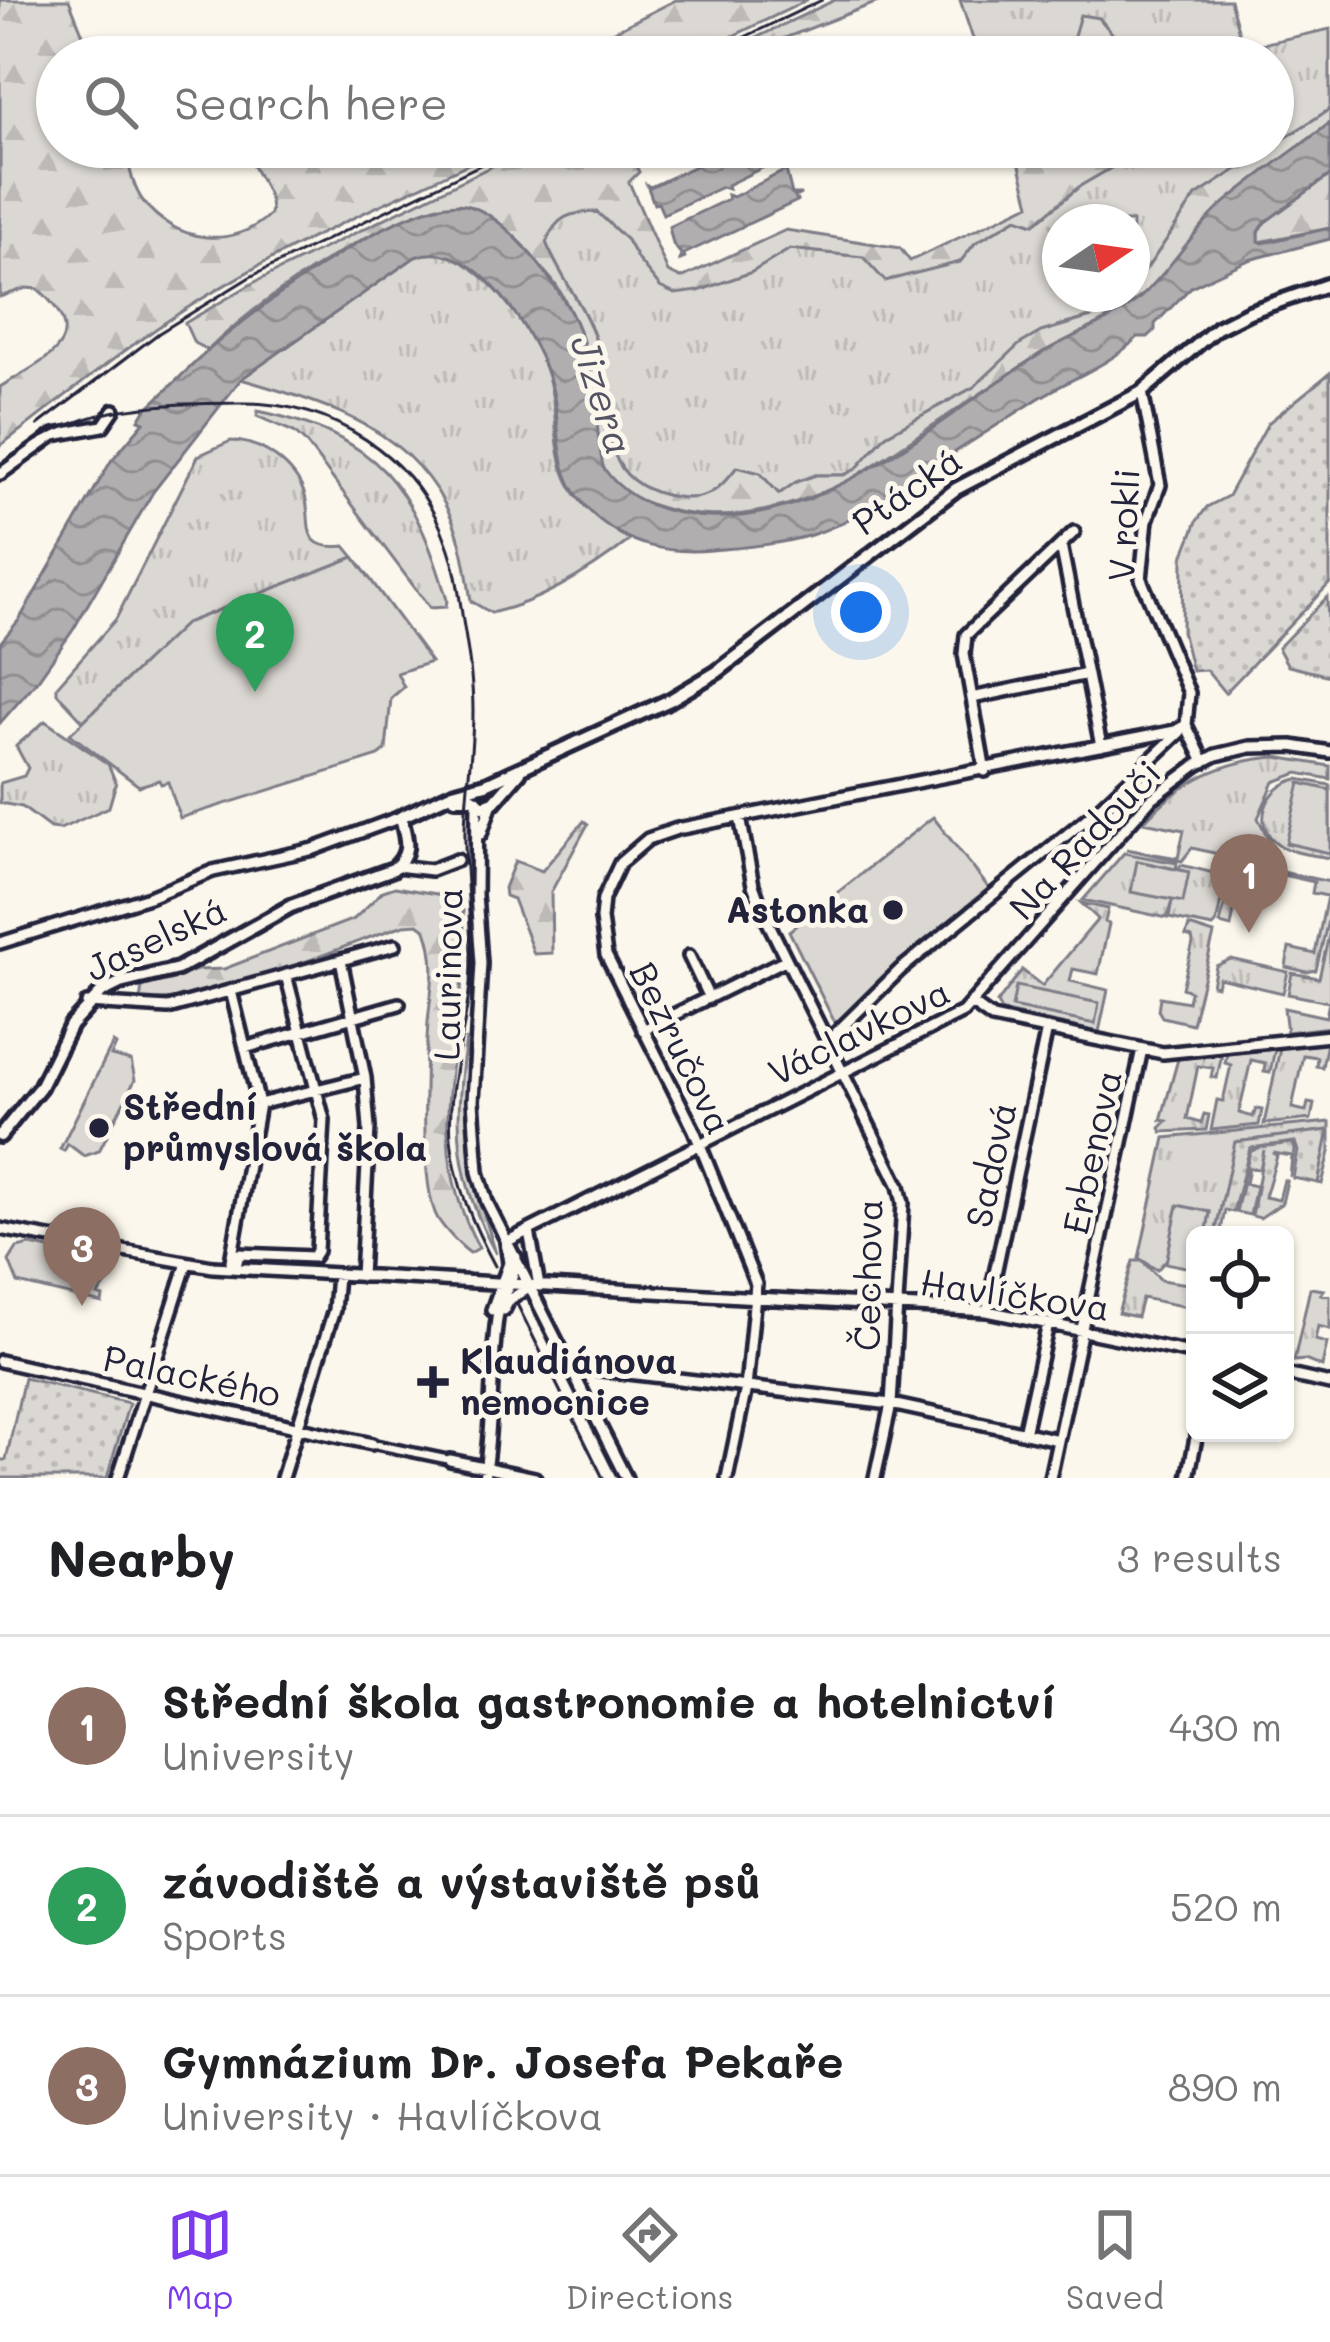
<!DOCTYPE html>
<meta charset="utf-8">
<style>
:root{--surface:#fff;--page:#f2f2f2;--text:#202124;--muted:#757577;--line:#e0e0e0;--accent:#7c3aed}
body{margin:0;font-family:Mali,sans-serif;background:var(--page);color:var(--text)}
.controls{position:absolute;right:36px;bottom:36px;display:grid;overflow:hidden;border-radius:18px;box-shadow:0 3px 9px #0004}
.controls button{width:108px;height:108px;display:grid;place-items:center;padding:0;border:0;border-bottom:3px solid var(--line);background:var(--surface);color:var(--text);font:60px sans-serif}
.compass{position:absolute;left:1042px;top:204px;width:108px;height:108px;border-radius:50%;background:var(--surface);box-shadow:0 3px 9px #0004;rotate:77deg}
.you{position:absolute;left:861px;top:612px;width:42px;height:42px;margin:-30px;border:9px solid #fff;border-radius:50%;background:#1a73e8;box-shadow:0 0 0 18px #1a73e833}
.badge{display:grid;place-items:center;width:78px;height:78px;border-radius:50%;background:var(--accent);color:#fff;font-size:39px;font-weight:700}
.pin{position:absolute;translate:-50% -99px;filter:drop-shadow(0 3px 6px #0008)}
.pin::after{content:'';position:absolute;top:63px;width:42px;height:36px;background:inherit;clip-path:polygon(0 0,100% 0,50% 100%)}
.list{margin:0;padding:0;list-style:none}
h2{display:flex;justify-content:space-between;align-items:center;height:156px;margin:0;padding:0 48px;font-size:51px}
h2 small{font-size:39px;font-weight:400;color:var(--muted)}
.list li{display:grid;grid-template-columns:78px 1fr auto;gap:36px;align-items:center;box-sizing:border-box;height:180px;padding:0 48px;border-top:3px solid var(--line)}
.list b{display:block;font-size:45px;white-space:nowrap}
.list p{margin:0;font-size:39px;white-space:nowrap;color:var(--muted)}
.list em{font-size:39px;font-style:normal;color:var(--muted)}
.icon{flex:none;width:66px;height:66px;fill:none;stroke:currentColor;stroke-width:2;stroke-linecap:round;stroke-linejoin:round}
.map{position:relative;flex:none;width:1330px;height:1478px;overflow:hidden}
.search{position:absolute;background:var(--surface);box-shadow:0 3px 9px #0004;left:36px;right:36px;top:36px;height:132px;display:flex;align-items:center;gap:30px;box-sizing:border-box;padding:0 42px;border-radius:66px;color:var(--muted);font-size:45px}
.sheet{height:696px;background:var(--surface)}
nav{display:flex;justify-content:space-around;align-items:center;box-sizing:border-box;height:168px;border-top:3px solid var(--line);background:var(--surface);font-size:33px;color:var(--muted)}
nav a{display:grid;justify-items:center;gap:6px}
nav .on{color:var(--accent)}
.map>svg:first-child{display:block}
</style>
<div class="map">
<svg width="1330" height="1478" viewBox="0 0 1330 1478">
<defs>
<pattern id="grass-tufts" width="24" height="20" patternUnits="userSpaceOnUse" patternTransform="scale(3)"><rect width="24" height="20" fill="#dbd8d3"/><path d="M3 7l-1-3M5 7V3M7 7l1-3M15 17l-1-3M17 17v-4M19 17l1-3" fill="none" stroke="#bcb9b6"/></pattern>
<pattern id="forest-firs" width="22" height="20" patternUnits="userSpaceOnUse" patternTransform="scale(3)"><rect width="22" height="20" fill="#dbd8d3"/><path d="M5 1l3.5 6h-7zM16 11l3.5 6h-7z" fill="#bcb9b6"/></pattern>
<pattern id="park-dots" width="8" height="8" patternUnits="userSpaceOnUse" patternTransform="scale(3)"><rect width="8" height="8" fill="#dbd8d3"/><path d="M2 2h.1M6 6h.1" fill="none" stroke="#bcb9b6" stroke-width="1.8" stroke-linecap="round"/></pattern>
<pattern id="water-waves" width="16" height="10" patternUnits="userSpaceOnUse" patternTransform="scale(3)"><rect width="16" height="10" fill="#b1aeb0"/><path d="M0 5q4-4 8 0t8 0" fill="none" stroke="#908d90"/></pattern>
</defs>
<rect width="100%" height="100%" fill="#fbf7ec"/>
<filter id="ink" filterUnits="userSpaceOnUse"><feTurbulence type="fractalNoise" baseFrequency=".00833" numOctaves="2"/><feDisplacementMap in="SourceGraphic" scale="24" xChannelSelector="R" yChannelSelector="G"/><feConvolveMatrix kernelMatrix="1 2 1 2 8 2 1 2 1" color-interpolation-filters="sRGB"/></filter>
<g filter="url(#ink)">
<!-- grass -->
<path fill="url(#grass-tufts)" stroke="#7e7d87" stroke-width="3" d="M 960,0 L 1230,0 L 1243,48 L 1330,29 L 1330,109 L 1273,146 L 1273,57 L 1132,57 L 1099,18 L 1073,39 L 1074,57 L 979,57 Z
M 1147,147 L 1272,147 L 1196,196 L 1148,267 L 1132,283 L 1132,222 L 1060,222 L 1060,294 L 1120,294 L 1092,317 L 1058,326 L 974,387 L 886,435 L 857,469 L 844,475 L 815,475 L 796,482 L 779,494 L 760,473 L 737,467 C 720,490 707,502 676,497 C 585,483 617,405 596,341 C 585,306 560,277 546,242 C 556,216 570,212 597,212 L 627,240 L 638,260 L 698,291 L 752,272 L 790,249 L 864,257 L 886,280 L 960,262 L 975,243 L 1017,218 L 1034,224 L 1080,186 Z
M 427,252 C 478,249 535,332 548,377 C 559,412 552,452 570,485 C 583,510 606,526 630,540 C 590,571 541,602 491,613 L 471,601 C 467,575 463,544 452,519 C 412,427 328,405 241,379 L 415,257 Z
M 258,411 C 378,436 414,486 447,600 L 446,607 L 430,608 L 306,443 L 294,432 L 257,416 Z
M 231,441 C 261,441 296,466 305,496 C 313,524 298,551 345,546 L 354,557 L 186,623 L 83,721 L 57,693 L 57,686 L 116,619 L 198,456 Z
M 45,721 L 108,764 L 116,783 L 109,807 L 60,829 L 50,828 L 22,807 L 0,803 L 0,783 L 24,776 L 28,768 L 16,746 Z
M 1276,757 L 1330,766 L 1330,779 L 1298,773 L 1274,782 L 1258,818 L 1272,846 L 1262,844 L 1258,862 L 1232,856 L 1226,863 L 1217,861 L 1218,854 L 1192,848 L 1182,861 L 1126,849 L 1178,858 L 1184,830 L 1144,822 C 1181,781 1222,761 1276,757 Z
M 1298,779 L 1330,785 L 1330,858 C 1315,855 1295,854 1281,846 C 1248,826 1267,785 1298,779 Z
M 1124,853 L 1177,863 L 1176,869 L 1138,861 L 1188,872 L 1178,869 L 1181,865 L 1222,875 L 1225,882 L 1216,924 L 1213,927 L 1169,918 L 1172,901 L 1167,918 L 1083,900 Z
M 1235,862 L 1330,882 L 1330,912 L 1316,970 L 1307,972 L 1286,967 L 1289,948 L 1315,954 L 1327,896 L 1312,893 L 1314,882 L 1260,870 L 1258,875 L 1242,870 L 1231,927 L 1220,924 Z
M 1081,903 L 1108,909 L 1105,922 L 1109,924 L 1098,974 L 1073,969 L 1070,981 L 1108,990 L 1099,1032 L 1001,1011 L 997,1003 L 1022,970 L 1042,986 L 1098,919 Z
M 1189,926 L 1214,934 L 1192,1024 L 1162,1017 L 1158,1010 L 1160,997 L 1188,1002 L 1190,991 L 1182,988 L 1193,943 L 1192,938 L 1186,936 Z
M 1330,930 L 1330,1027 L 1287,1032 L 1284,1008 L 1326,1017 L 1329,1002 L 1288,994 L 1292,973 L 1319,978 Z
M 1231,959 L 1288,972 L 1283,993 L 1219,978 L 1217,986 L 1212,985 L 1216,966 Z
M 1327,1043 L 1322,1067 L 1316,1066 L 1317,1057 L 1303,1055 L 1292,1108 L 1306,1111 L 1308,1103 L 1314,1104 L 1311,1119 L 1264,1124 L 1280,1048 Z
M 1275,1049 L 1270,1073 L 1264,1072 L 1265,1063 L 1251,1060 L 1239,1113 L 1253,1117 L 1256,1109 L 1262,1110 L 1259,1125 L 1211,1130 L 1217,1100 L 1223,1101 L 1231,1065 L 1225,1063 L 1227,1054 Z
M 1222,1054 L 1217,1078 L 1211,1077 L 1213,1068 L 1198,1066 L 1187,1119 L 1201,1123 L 1204,1114 L 1209,1115 L 1206,1130 L 1162,1132 L 1160,1128 L 1167,1121 L 1161,1120 L 1178,1059 Z
M 1330,1122 L 1330,1152 L 1322,1184 L 1318,1183 L 1328,1130 L 1235,1142 L 1215,1235 L 1206,1235 L 1210,1212 L 1178,1206 L 1167,1259 L 1157,1270 L 1139,1258 L 1165,1138 Z
M 1133,1261 L 1142,1261 L 1161,1280 L 1195,1285 L 1192,1308 L 1142,1298 L 1137,1317 L 1118,1313 Z
M 1310,1288 L 1324,1290 L 1321,1294 L 1330,1296 L 1330,1329 L 1318,1326 L 1315,1340 L 1327,1343 L 1322,1367 L 1305,1360 L 1294,1361 Z"/>
<!-- forest -->
<path fill="url(#forest-firs)" stroke="#7e7d87" stroke-width="3" d="M 0,0 L 69,0 L 92,57 L 57,57 L 57,147 L 125,147 C 129,165 132,186 143,201 C 174,242 233,251 270,214 C 275,189 249,173 248,147 L 504,147 C 402,196 296,240 200,300 C 130,343 66,396 0,446 L 0,387 C 45,359 97,341 38,289 L 26,288 L 0,297 Z
M 676,0 L 808,0 L 689,57 L 563,57 Z
M 835,0 L 883,0 L 736,57 L 716,57 Z
M 1080,15 L 1099,18 L 1132,57 L 1074,57 L 1073,39 Z
M 1330,109 L 1330,123 L 1251,183 L 1143,295 L 1119,313 L 1041,353 L 857,476 C 792,510 715,531 645,502 C 629,496 610,484 603,467 C 599,457 599,442 597,431 C 586,377 584,308 541,268 C 522,249 463,221 438,206 C 367,228 261,298 208,350 L 194,343 L 185,323 L 253,283 L 531,147 L 627,147 L 639,172 L 629,182 L 668,272 L 681,278 L 786,230 L 900,248 L 910,261 L 1030,204 L 1015,147 L 1147,147 L 1080,186 L 1034,224 L 1017,218 L 975,243 L 960,262 L 885,281 L 863,257 L 790,249 L 752,272 L 698,291 L 675,294 L 660,287 L 638,260 L 627,240 L 597,212 C 570,212 556,216 546,243 C 560,277 585,306 596,342 C 617,405 585,483 676,497 C 707,502 719,490 737,467 L 760,473 L 779,494 L 796,482 L 816,475 L 844,475 L 856,469 L 886,435 L 974,387 L 1020,344 L 1041,332 L 1092,317 L 1120,294 L 1132,294 L 1132,283 L 1148,267 L 1196,196 Z
M 1330,175 L 1330,228 L 1259,242 L 1259,232 L 1265,222 Z
M 584,821 L 588,824 L 551,892 L 552,953 L 534,954 L 513,899 L 505,896 L 504,888 L 515,861 L 542,871 Z
M 395,887 L 442,895 L 463,910 C 472,1034 414,1128 479,1248 L 470,1253 C 459,1245 445,1230 438,1219 C 419,1188 425,1061 428,1022 C 431,989 438,963 426,930 L 418,924 L 404,925 C 327,951 221,1002 140,1001 L 142,987 L 197,970 L 224,969 L 354,919 L 383,891 Z
M 466,1039 L 472,1173 L 496,1254 C 455,1179 453,1122 466,1039 Z"/>
<!-- park -->
<path fill="url(#park-dots)" stroke="#7e7d87" stroke-width="3" d="M 1330,373 L 1330,583 L 1225,693 L 1206,670 L 1192,671 L 1182,631 L 1183,557 L 1197,521 L 1207,507 L 1228,496 L 1268,423 Z
M 1327,597 L 1330,676 L 1288,666 L 1278,648 Z
M 1329,1130 L 1318,1183 L 1293,1178 L 1298,1151 L 1295,1142 L 1250,1148 L 1233,1212 L 1225,1210 L 1220,1235 L 1215,1235 L 1235,1142 Z
M 1293,1143 L 1295,1150 L 1290,1177 L 1292,1156 L 1273,1153 L 1277,1156 L 1265,1197 L 1279,1200 L 1284,1180 L 1287,1181 L 1282,1203 L 1260,1218 L 1252,1216 L 1264,1150 L 1260,1169 L 1249,1168 L 1246,1184 L 1256,1186 L 1250,1215 L 1236,1212 L 1250,1152 L 1260,1147 Z
M 24,1378 L 129,1403 L 107,1478 L 0,1478 L 0,1460 L 6,1460 Z"/>
<!-- pitch -->
<path fill="#dbd8d3" stroke="#7e7d87" stroke-width="3" d="M 354,557 L 431,662 L 397,673 L 404,687 L 391,698 L 386,750 L 379,756 L 180,818 L 168,782 L 161,784 L 159,780 L 139,786 L 70,734 L 186,623 Z
M 1300,783 L 1330,790 L 1330,853 L 1286,843 Z
M 933,817 L 992,892 L 898,966 L 836,1025 L 789,931 Z
M 1137,861 L 1189,872 L 1183,902 L 1131,892 Z
M 1016,986 L 1099,1003 L 1095,1024 L 1012,1007 Z
M 113,1043 L 116,1045 L 111,1056 L 131,1061 L 135,1080 L 99,1151 L 84,1156 L 68,1144 L 64,1151 L 60,1149 Z
M 1178,1205 L 1210,1212 L 1206,1235 L 1195,1235 L 1195,1269 L 1166,1263 Z
M 30,1245 L 102,1260 L 110,1279 L 98,1295 L 103,1297 L 102,1303 L 18,1283 L 9,1261 L 17,1248 Z"/>
<!-- water -->
<path fill="url(#water-waves)" stroke="#787681" stroke-width="3" d="M 1330,123 L 1330,175 L 1265,222 L 1259,232 L 1259,241 L 1263,243 L 1330,228 L 1330,239 L 1249,260 L 1212,277 L 1191,287 L 1155,324 L 1155,330 L 1148,337 L 1138,337 C 1107,368 1065,380 1030,404 C 989,430 948,457 907,483 C 876,503 847,524 811,535 C 778,545 745,547 712,550 C 666,554 629,546 594,515 C 546,471 567,424 547,372 C 528,325 473,236 415,257 L 241,379 L 153,492 L 73,630 L 37,681 L 0,723 L 0,643 L 19,620 L 111,461 L 144,422 L 139,420 L 145,410 C 170,388 193,363 219,341 C 263,304 408,195 465,205 C 507,213 559,286 576,323 C 596,367 594,420 603,467 C 621,494 648,507 679,513 C 811,542 936,418 1039,355 C 1072,334 1113,323 1142,296 C 1171,269 1191,233 1221,206 C 1255,176 1294,151 1330,123 Z
M 736,147 L 764,147 L 772,163 L 727,185 L 728,189 L 722,187 L 663,214 L 658,203 L 654,204 L 647,185 L 650,187 Z
M 786,170 L 792,194 L 801,194 L 795,197 L 797,201 L 684,254 L 685,258 L 680,260 L 681,254 L 673,244 L 669,227 L 728,199 L 727,195 L 733,197 Z"/>
<g fill="none" stroke-linecap="round" stroke-linejoin="round">
<!-- pedestrian casing -->
<g stroke="#22223b" stroke-width="15">
<path id="pedestrian" d="M 378,1445 L 450,1460"/>
</g>
<!-- minor casing -->
<g stroke="#22223b" stroke-width="18">
<path id="minor" d="M 1142,392 L 1160,485 L 1147,520 L 1141,579 L 1189,693 L 1186,725
M 0,474 L 54,435 L 103,426 L 114,410
M 1061,545 L 1101,746
M 972,698 L 1087,674
M 1186,725 L 1204,762
M 985,771 L 964,654 L 966,635 L 1074,532
M 477,800 L 476,895 L 481,963 L 473,1101 L 478,1172 L 487,1202 L 626,1478
M 740,817 L 753,885 L 763,912 L 899,1186 L 903,1203 L 891,1404 L 875,1478
M 481,834 L 492,803
M 397,866 L 431,870 L 457,860
M 0,943 L 149,897 L 213,871 L 314,849 L 401,817
M 689,956 L 709,998
M 341,960 L 365,1078 L 369,1128 L 361,1276
M 87,1003 L 168,1008 L 395,945
M 971,1003 L 992,1018 L 1163,1053 L 1330,1036
M 643,1030 L 785,960
M 828,1041 L 900,970 L 1096,811 L 1180,732
M 245,1048 L 399,1004
M 259,1104 L 365,1078
M 0,1229 L 213,1267 L 987,1311 L 1195,1354
M 529,1231 L 539,1286
M 508,1241 L 963,1012 L 1150,800 L 1197,765 L 1216,755 L 1250,747 L 1292,746 L 1330,752
M 231,1261 L 259,1104 L 231,991
M 236,1266 L 239,1254 L 313,1257 L 317,1251 L 324,1120 L 286,975
M 492,1310 L 509,1263 L 506,1242
M 504,1310 L 509,1300 L 531,1286
M 987,1311 L 1047,1029
M 0,1361 L 372,1444
M 571,1371 L 585,1368 L 891,1404 L 1058,1440
M 1285,1374 L 1330,1384
M 1024,1433 L 1048,1324
M 450,1460 L 535,1478
M 118,1478 L 187,1263
M 282,1478 L 334,1310 L 337,1275
M 484,1478 C 493,1425 490,1372 497,1319 C 500,1297 516,1280 516,1257
M 727,1478 L 746,1388 L 756,1284 L 694,1130 L 606,955 L 601,919 L 603,899 L 620,863 L 648,839 L 677,829 L 1175,731 L 1186,725
M 1050,1478 L 1142,1049
M 1188,1478 L 1197,1433"/>
</g>
<!-- tertiary casing -->
<g stroke="#22223b" stroke-width="20">
<path id="tertiary" d="M 455,798 L 473,798 L 483,806 L 494,802 L 520,772
M 0,1136 L 40,1087 L 71,1025 L 102,992 L 120,983 L 178,969 L 291,906 L 393,869 C 413,853 406,838 401,817 L 453,793 L 486,784 L 670,700 L 717,672 L 956,489 L 1142,392 L 1217,328 L 1249,312 L 1330,284"/>
</g>
<!-- pedestrian -->
<use href="#pedestrian" stroke="#fbf7ec" stroke-width="6"/>
<!-- minor -->
<use href="#minor" stroke="#fbf7ec" stroke-width="9"/>
<!-- tertiary -->
<use href="#tertiary" stroke="#fbf7ec" stroke-width="10"/>
<!-- rail -->
<path stroke="#22223b" stroke-width="3" d="M 703,57 L 822,0
M 38,425 L 159,333 L 250,277 L 517,147
M 0,464 C 80,404 145,404 241,403 C 331,402 415,455 446,541 C 456,566 459,594 463,621 C 468,651 473,681 473,711 C 473,751 466,790 465,830 C 464,881 474,933 470,984 C 465,1036 447,1085 451,1138 C 455,1184 473,1225 495,1266
M 517,1304 L 603,1478"/>
</g>
</g>
<!-- markers -->
<g fill="#22223b" stroke="#fbf7ec" stroke-width="4.5">
<circle cx="893" cy="910" r="12"/>
<circle cx="99" cy="1128" r="12"/>
<path d="M427 1364h12v12h12v12h-12v12h-12v-12h-12v-12h12z"/>
</g>
<g text-anchor="middle" stroke-width="10" stroke-linejoin="round" paint-order="stroke">
<!-- street labels -->
<g font-size="36" fill="#22223b" stroke="#fbf7ec">
<text transform="translate(907 491) rotate(-35)" y="13">Ptácká</text>
<text transform="translate(1124 525) rotate(-87)" y="13">V rokli</text>
<text transform="translate(1085 840) rotate(-47)" y="13">Na Radouči</text>
<text transform="translate(156 939) rotate(-25)" y="13">Jaselská</text>
<text transform="translate(448 974) rotate(-89)" y="13">Laurinova</text>
<text transform="translate(859 1032) rotate(-26)" y="13">Václavkova</text>
<text transform="translate(681 1048) rotate(64)" y="13">Bezručova</text>
<text transform="translate(1092 1152) rotate(-78)" y="13">Erbenova</text>
<text transform="translate(991 1165) rotate(-78)" y="13">Sadová</text>
<text transform="translate(868 1275) rotate(-89)" y="13">Čechova</text>
<text transform="translate(1015 1295) rotate(8)" y="13">Havlíčkova</text>
<text transform="translate(192 1376) rotate(12)" y="13">Palackého</text>
</g>
<!-- poi labels -->
<g font-size="36" font-weight="bold" fill="#22223b" stroke="#fbf7ec" text-anchor="start">
<text x="869" y="923" text-anchor="end">Astonka</text>
<text x="123" y="1120">Střední<tspan x="123" dy="41">průmyslová škola</tspan></text>
<text x="460" y="1374">Klaudiánova<tspan x="460" dy="41">nemocnice</tspan></text>
</g>
<!-- water labels -->
<g font-size="39" font-style="italic" fill="#545364" stroke="#fbf7ec">
<text transform="translate(602 395) rotate(72)" y="14">Jizera</text>
</g>
</g>
</svg>
<div class="controls">
<button><svg class="icon" aria-label="locate" viewBox="0 0 24 24"><circle cx="12" cy="12" r="6"/><path d="M12 2v4M12 18v4M2 12h4M18 12h4"/></svg></button>
<button><svg class="icon" aria-label="layers" viewBox="0 0 24 24"><path d="M12 4l9 5-9 5-9-5zM3 14l9 5 9-5"/></svg></button>
</div>
<svg class="compass" viewBox="-18 -18 36 36"><path d="M0-13l5 13h-10z" fill="#e53935"/><path d="M0 13l5-13h-10z" fill="#757577"/></svg>
<div class="you"></div>
<div class="pin badge" style="left:1249px;top:933px;background:#8d6e63">1</div>
<div class="pin badge" style="left:255px;top:692px;background:#2e9e5b">2</div>
<div class="pin badge" style="left:82px;top:1306px;background:#8d6e63">3</div>
<div class="search"><svg class="icon" aria-label="search" viewBox="0 0 24 24"><circle cx="10" cy="10" r="6"/><path d="M15 15l6 6"/></svg>Search here</div>
</div>
<section class="sheet">
<h2>Nearby<small>3 results</small></h2>
<ul class="list">
<li><span class="badge" style="background:#8d6e63">1</span><div><b>Střední škola gastronomie a hotelnictví</b><p>University</p></div><em>430 m</em></li>
<li><span class="badge" style="background:#2e9e5b">2</span><div><b>závodiště a výstaviště psů</b><p>Sports</p></div><em>520 m</em></li>
<li><span class="badge" style="background:#8d6e63">3</span><div><b>Gymnázium Dr. Josefa Pekaře</b><p>University · Havlíčkova</p></div><em>890 m</em></li>
</ul>
</section>
<nav>
<a class="on"><svg class="icon" aria-label="map" viewBox="0 0 24 24"><path d="M3 6l6-2 6 2 6-2v14l-6 2-6-2-6 2zM9 4v14M15 6v14"/></svg>Map</a>
<a><svg class="icon" aria-label="directions" viewBox="0 0 24 24"><path d="M12 3l9 9-9 9-9-9zM9 14v-3h6M13 9l2 2-2 2"/></svg>Directions</a>
<a><svg class="icon" aria-label="saved" viewBox="0 0 24 24"><path d="M7 4h10v16l-5-4-5 4z"/></svg>Saved</a>
</nav>
